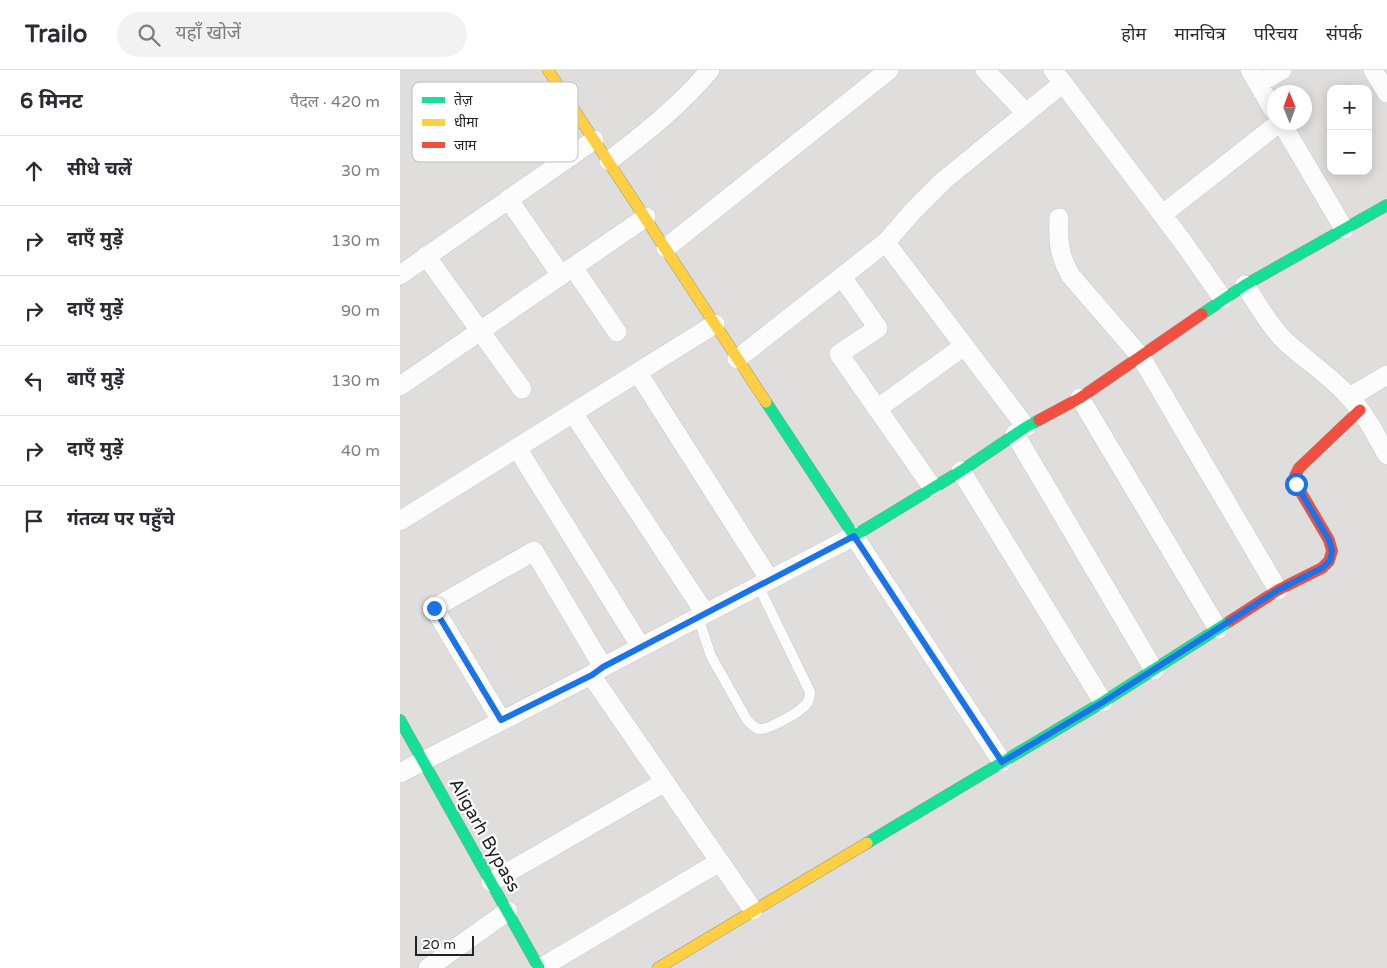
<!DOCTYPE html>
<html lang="hi">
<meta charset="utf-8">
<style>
:root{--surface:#fff;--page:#f2f2f3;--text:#2b2b33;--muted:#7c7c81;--line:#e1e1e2}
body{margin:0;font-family:"Varela Round","Noto Sans Devanagari",sans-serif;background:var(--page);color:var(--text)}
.controls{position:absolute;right:15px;top:15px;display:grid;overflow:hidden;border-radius:10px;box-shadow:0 2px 12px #0003}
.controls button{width:45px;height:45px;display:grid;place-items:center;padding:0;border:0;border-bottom:1px solid var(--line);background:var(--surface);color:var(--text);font:25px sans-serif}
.compass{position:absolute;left:867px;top:15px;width:45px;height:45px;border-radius:50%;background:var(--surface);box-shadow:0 2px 12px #0003;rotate:359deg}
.scale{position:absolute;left:15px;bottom:12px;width:59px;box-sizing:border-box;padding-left:5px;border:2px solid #222;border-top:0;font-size:14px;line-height:18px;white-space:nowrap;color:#222;-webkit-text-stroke:4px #fff;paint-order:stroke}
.stop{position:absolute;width:15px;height:15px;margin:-11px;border:4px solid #1a73e8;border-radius:50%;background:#fff}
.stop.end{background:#1a73e8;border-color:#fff;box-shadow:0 1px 5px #0008}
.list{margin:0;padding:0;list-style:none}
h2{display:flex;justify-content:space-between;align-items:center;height:65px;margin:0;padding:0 20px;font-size:21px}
h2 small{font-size:16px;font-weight:400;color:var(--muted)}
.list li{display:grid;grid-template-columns:32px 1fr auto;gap:15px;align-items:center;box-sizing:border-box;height:70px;padding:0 20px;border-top:1px solid var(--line)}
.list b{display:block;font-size:19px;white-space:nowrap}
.list em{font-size:16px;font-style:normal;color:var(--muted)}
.icon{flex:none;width:28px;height:28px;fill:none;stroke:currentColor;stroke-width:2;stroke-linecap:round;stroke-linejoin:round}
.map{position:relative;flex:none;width:987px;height:898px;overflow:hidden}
header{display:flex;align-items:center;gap:30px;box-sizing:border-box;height:70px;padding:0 25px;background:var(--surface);border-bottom:1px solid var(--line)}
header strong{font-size:24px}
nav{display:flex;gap:28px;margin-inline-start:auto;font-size:18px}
.search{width:350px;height:45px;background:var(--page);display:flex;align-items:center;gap:12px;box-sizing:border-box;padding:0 18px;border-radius:28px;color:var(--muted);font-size:19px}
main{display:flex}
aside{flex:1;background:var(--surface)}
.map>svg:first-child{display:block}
</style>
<header>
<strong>Trailo</strong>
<div class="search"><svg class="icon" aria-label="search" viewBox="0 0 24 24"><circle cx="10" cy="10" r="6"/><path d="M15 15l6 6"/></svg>यहाँ खोजें</div>
<nav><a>होम</a><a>मानचित्र</a><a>परिचय</a><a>संपर्क</a></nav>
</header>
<main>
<aside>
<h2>6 मिनट<small>पैदल · 420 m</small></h2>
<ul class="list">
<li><svg class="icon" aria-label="ahead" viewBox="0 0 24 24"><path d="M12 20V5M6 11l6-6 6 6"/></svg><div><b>सीधे चलें</b></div><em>30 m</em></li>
<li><svg class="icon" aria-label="right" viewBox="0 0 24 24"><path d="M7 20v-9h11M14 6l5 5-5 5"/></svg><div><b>दाएँ मुड़ें</b></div><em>130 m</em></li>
<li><svg class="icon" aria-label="right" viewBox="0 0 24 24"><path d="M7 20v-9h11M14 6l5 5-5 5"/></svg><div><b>दाएँ मुड़ें</b></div><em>90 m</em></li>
<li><svg class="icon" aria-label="left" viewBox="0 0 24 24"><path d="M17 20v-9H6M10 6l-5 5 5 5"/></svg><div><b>बाएँ मुड़ें</b></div><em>130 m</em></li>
<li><svg class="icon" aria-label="right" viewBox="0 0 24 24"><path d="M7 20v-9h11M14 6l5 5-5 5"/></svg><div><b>दाएँ मुड़ें</b></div><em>40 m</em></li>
<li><svg class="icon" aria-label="arrive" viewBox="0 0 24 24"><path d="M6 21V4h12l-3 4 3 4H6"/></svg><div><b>गंतव्य पर पहुँचे</b></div></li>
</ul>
</aside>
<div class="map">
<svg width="987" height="898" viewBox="0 0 987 898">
<rect width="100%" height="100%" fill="#f0eeeb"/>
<!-- residential -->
<path fill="#dfdedc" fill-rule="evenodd" d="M 0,0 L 987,0 L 987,898 L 0,898 ZM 931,19 L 968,19 L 968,101 L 931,101 ZM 874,22 L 904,22 L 904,52 L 874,52 Z"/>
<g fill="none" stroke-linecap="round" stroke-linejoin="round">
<!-- lane casing -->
<g stroke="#c9c8c7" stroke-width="11">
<path id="lane" d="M 298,547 L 311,586 L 347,650 C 350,653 354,658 359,659 C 369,660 402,641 407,633 C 409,630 410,625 410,622 L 358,515"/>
</g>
<!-- street casing -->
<g stroke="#c9c8c7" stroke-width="20">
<path id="street" d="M 585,0 L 626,43
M 653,0 L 783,172 L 823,229
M 850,0 L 874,41
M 973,0 L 987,23
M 858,14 L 882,0
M 881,52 L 944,159
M 209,91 C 245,63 281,35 310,0
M 108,129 L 161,205
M 763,144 L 880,52
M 659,148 C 658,171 659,186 671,206 L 741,287 L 878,520
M 486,173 L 626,357
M 266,178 L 489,0
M 26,186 L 122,319
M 173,197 L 217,262
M 0,205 L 194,70
M 442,207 L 478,258 L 439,284 L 532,417
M 845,215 C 857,234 869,255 885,271 C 906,291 930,305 949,327 C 965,343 976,365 987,385
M 337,289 L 486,172 L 514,140 L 543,111 L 663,13
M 238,303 L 370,510
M 0,316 L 246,147
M 950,327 L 987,305
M 680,328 L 818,559
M 477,339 L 564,276
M 173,343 L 305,543
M 615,364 L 754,600
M 117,378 L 241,577
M 561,401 L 703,632
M 0,451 L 315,254
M 191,605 L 353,840
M 101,650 L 34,538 L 134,481 L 203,597
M 0,703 L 191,605 L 203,597 L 454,466 L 602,692
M 91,812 L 265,712
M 28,898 L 108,841
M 141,898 L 319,792"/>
</g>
<!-- fast casing -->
<g stroke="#999a82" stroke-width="12">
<path id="fast" d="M 802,244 L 845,215 L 987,135
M 366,332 L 454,466 L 561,401 L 626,357 L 639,350
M 0,650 L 139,898
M 467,773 L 703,632 L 830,551"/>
</g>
<!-- slow casing -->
<g stroke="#999a82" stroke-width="12">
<path id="slow" d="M 148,0 L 366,332
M 258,898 L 467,773"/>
</g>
<!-- jam casing -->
<g stroke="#999a82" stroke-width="12">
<path id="jam" d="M 639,350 L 680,328 L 802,244
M 830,551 L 878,520 L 922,498 L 929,491 L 932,481 L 929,470 L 896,414 L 895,406 L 899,398 L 960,340"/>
</g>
<!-- lane -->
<use href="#lane" stroke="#fdfcfc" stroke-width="10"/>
<!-- street -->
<use href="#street" stroke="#fdfcfc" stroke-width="19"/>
<!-- fast -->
<use href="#fast" stroke="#16e098" stroke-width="11"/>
<!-- slow -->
<use href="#slow" stroke="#ffcf43" stroke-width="11"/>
<!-- jam -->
<use href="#jam" stroke="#f24e42" stroke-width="11"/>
</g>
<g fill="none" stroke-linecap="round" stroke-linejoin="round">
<!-- route -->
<path stroke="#1a73e8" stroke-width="6" d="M 34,538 L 101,650 L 192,605 L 203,597 L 454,466 L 602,692 L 703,632 L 878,520 L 922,498 L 930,491 L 932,481 L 929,470 L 896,414"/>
</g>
<g text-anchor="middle" stroke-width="4.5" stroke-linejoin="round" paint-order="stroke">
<!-- street labels -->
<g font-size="18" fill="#222" stroke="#fff">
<text transform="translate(85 765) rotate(61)" y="6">Aligarh Bypass</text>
</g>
</g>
<!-- legend -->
<rect x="12" y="12" width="166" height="80" rx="8" fill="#fff" stroke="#bdbdbd" stroke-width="1"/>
<rect x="22" y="27" width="23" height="6" fill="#16e098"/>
<rect x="22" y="49" width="23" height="7" fill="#ffcf43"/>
<rect x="22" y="72" width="23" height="6" fill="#f24e42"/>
<g font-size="14" fill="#222">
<text x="54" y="35">तेज़</text>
<text x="54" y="57">धीमा</text>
<text x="54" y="80">जाम</text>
</g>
</svg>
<div class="controls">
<button>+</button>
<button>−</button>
</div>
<svg class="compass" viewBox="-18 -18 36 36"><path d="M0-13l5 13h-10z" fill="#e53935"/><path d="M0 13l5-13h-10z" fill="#7c7c81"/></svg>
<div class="scale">20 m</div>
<div class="stop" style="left:896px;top:414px"></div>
<div class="stop end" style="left:34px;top:538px"></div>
</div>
</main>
